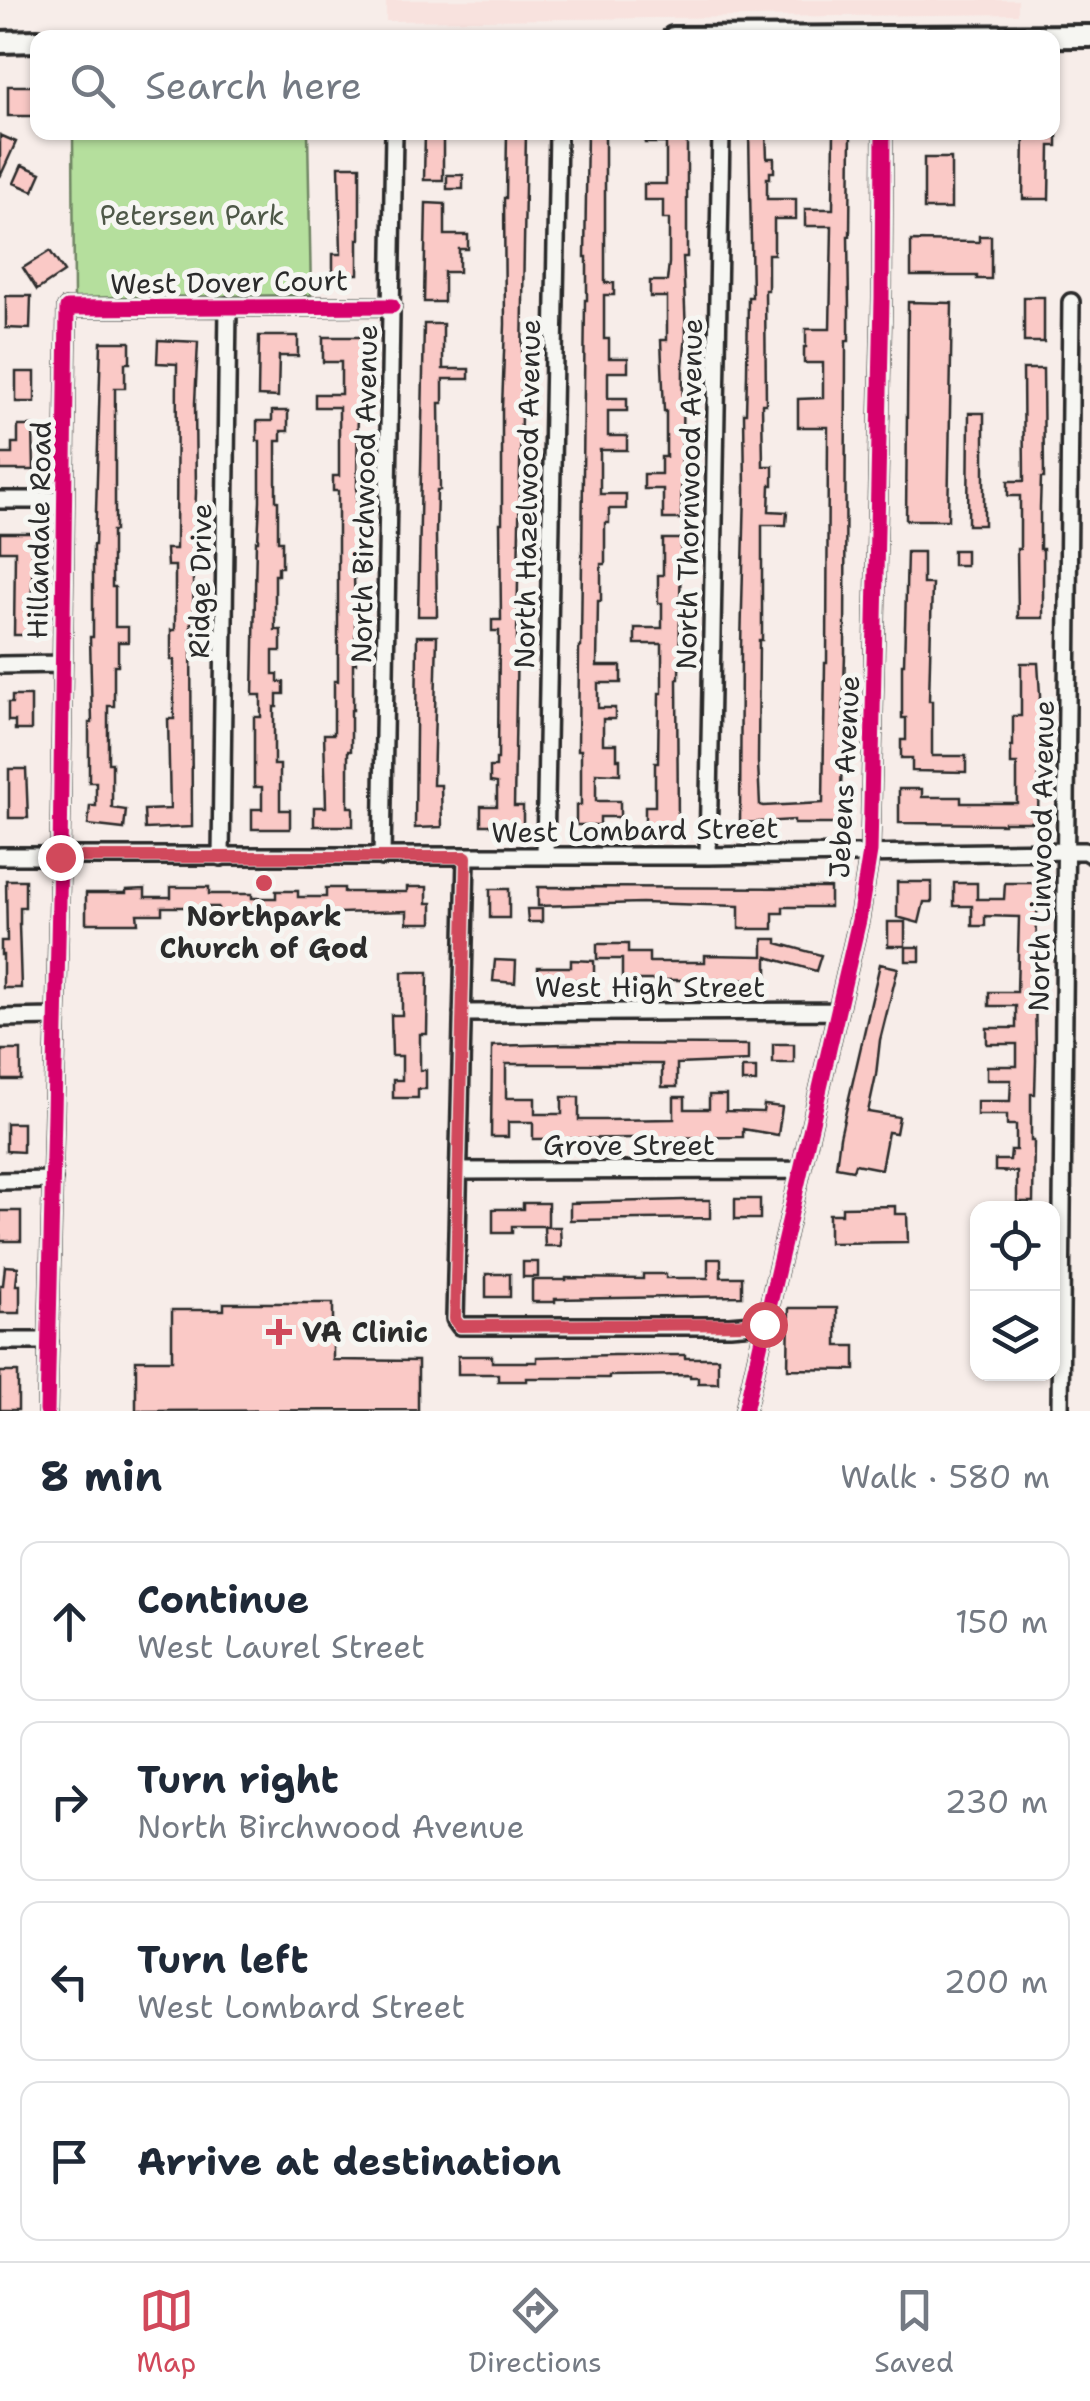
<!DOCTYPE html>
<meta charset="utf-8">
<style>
:root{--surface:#fff;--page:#f2f2f3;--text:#1f2937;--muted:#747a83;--line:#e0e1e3;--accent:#d1495b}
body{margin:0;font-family:"Shantell Sans",sans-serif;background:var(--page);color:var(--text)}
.controls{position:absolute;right:30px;bottom:30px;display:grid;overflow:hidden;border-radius:20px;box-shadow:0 2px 8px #0004}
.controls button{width:90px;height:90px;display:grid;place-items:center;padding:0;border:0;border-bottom:2px solid var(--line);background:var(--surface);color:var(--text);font:50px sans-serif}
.stop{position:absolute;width:30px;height:30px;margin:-22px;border:8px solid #d1495b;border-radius:50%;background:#fff}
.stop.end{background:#d1495b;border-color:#fff;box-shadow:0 2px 10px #0008}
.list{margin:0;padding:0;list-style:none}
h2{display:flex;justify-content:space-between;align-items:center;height:130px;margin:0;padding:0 40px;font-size:42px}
h2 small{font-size:32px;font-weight:400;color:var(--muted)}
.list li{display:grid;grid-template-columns:65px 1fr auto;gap:30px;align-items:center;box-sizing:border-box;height:160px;margin:0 20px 20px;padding:0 20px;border:2px solid var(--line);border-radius:20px}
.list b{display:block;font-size:38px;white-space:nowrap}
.list p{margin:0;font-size:32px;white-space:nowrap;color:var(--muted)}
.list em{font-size:32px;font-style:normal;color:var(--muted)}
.icon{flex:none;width:55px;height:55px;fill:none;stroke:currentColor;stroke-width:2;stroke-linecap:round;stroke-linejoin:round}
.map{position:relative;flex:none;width:1090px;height:1411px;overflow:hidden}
.search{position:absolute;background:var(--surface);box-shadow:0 2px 8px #0004;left:30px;right:30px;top:30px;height:110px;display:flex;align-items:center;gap:25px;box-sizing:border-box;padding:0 35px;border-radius:20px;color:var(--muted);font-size:38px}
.sheet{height:850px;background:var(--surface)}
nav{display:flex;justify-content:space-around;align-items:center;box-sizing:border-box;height:140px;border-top:2px solid var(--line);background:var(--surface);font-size:28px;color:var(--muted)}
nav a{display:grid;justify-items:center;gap:5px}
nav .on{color:var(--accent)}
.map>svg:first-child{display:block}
</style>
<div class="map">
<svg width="1090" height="1411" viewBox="0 0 1090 1411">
<rect width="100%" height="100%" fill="#f7ede9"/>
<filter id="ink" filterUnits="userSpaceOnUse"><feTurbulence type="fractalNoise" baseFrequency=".01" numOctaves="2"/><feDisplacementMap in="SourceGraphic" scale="20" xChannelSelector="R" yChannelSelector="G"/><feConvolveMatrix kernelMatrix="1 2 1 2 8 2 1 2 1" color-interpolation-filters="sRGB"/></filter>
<g filter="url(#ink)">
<!-- built -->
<path fill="#f8e2de" d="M 386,0 L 1018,0 L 1018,14 L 386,21 Z"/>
<!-- green -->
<path fill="#b5df9d" stroke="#708564" stroke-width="2.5" d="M 73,133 L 308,133 L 311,295 L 74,298 Z"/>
<!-- building -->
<path fill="#fac9c6" stroke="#2b2b2b" stroke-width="2.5" d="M 8,86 L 38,86 L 38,116 L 8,116 Z
M 425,132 L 443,132 L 443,180 L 424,180 Z
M 507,132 L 526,132 L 514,806 L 523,806 L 523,825 L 481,825 L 481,806 L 497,806 L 497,783 L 490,782 L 490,767 L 496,767 L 496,759 L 498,759 L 499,631 L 492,631 L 492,620 L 501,620 L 500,523 L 502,523 L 502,409 L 505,324 L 504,198 L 506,198 Z
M 587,132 L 605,132 L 605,283 L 614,283 L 614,295 L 604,295 L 604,339 L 609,339 L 609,358 L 628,358 L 628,372 L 608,372 L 608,398 L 627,398 L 627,411 L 608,411 L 608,436 L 627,436 L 627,450 L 600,450 L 600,494 L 626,494 L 626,509 L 609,509 L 609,523 L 605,523 L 605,564 L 601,564 L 601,601 L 598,601 L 597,666 L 621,666 L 621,683 L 598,683 L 598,708 L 615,708 L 615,719 L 603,719 L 603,744 L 617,744 L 617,759 L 620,759 L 620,774 L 596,773 L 596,801 L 620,801 L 620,817 L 600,817 L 600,825 L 576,825 L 576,805 L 581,805 L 581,750 L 578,750 L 579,647 L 581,647 L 585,300 L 587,300 L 587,257 L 585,257 Z
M 645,132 L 687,132 L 687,257 L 683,257 L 686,334 L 683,367 L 681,519 L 663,519 L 663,489 L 644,489 L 644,474 L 661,474 L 661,457 L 666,457 L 666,411 L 664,411 L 661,340 L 667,340 L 667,297 L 650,297 L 650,281 L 667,281 L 669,263 L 669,219 L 663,219 L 663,200 L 644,200 L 644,184 L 666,184 L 666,143 L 645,143 Z
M 749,132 L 766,132 L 767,158 L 774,158 L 774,172 L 770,172 L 770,178 L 767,178 L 767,199 L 796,199 L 796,219 L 774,219 L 774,254 L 768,254 L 768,290 L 765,290 L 766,404 L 762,404 L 763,466 L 773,466 L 773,485 L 770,485 L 769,511 L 787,512 L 786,525 L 762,525 L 762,640 L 759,640 L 758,762 L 760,805 L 763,806 L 823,803 L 825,663 L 827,663 L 828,427 L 798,427 L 798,399 L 823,398 L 823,363 L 804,363 L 804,347 L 806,347 L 806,329 L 830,329 L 832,226 L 805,226 L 805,209 L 833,209 L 834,132 L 851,132 L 850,236 L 848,236 L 849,306 L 849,341 L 846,341 L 845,654 L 840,824 L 794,824 L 794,820 L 740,823 L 741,646 L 745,490 L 744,413 L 746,413 L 747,373 L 748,297 L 752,297 Z
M 1024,132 L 1057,132 L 1057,146 L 1050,146 L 1049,199 L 1023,199 Z
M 0,135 L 16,142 L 0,177 Z
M 924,158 L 951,158 L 951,209 L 924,209 Z
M 22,165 L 41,173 L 33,191 L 14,183 Z
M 339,166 L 360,166 L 360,239 L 358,239 L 358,274 L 333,274 L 333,254 L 341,254 Z
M 447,175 L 463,175 L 463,189 L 447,189 Z
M 426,203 L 445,204 L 445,235 L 468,235 L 468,249 L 459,249 L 459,272 L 444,272 L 444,302 L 424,302 Z
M 979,236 L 991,236 L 991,279 L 977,279 L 977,276 L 911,276 L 911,241 L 979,242 Z
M 50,251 L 64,272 L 37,290 L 23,268 Z
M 6,296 L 31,296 L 30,329 L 6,328 Z
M 1024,297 L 1044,297 L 1044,342 L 1024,342 Z
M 908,302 L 952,303 L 948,520 L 906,520 Z
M 424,324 L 443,324 L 443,369 L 469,369 L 469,379 L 443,379 L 443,403 L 439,403 L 440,490 L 437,490 L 436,533 L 437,616 L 418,616 Z
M 259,336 L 298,336 L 298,356 L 279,356 L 278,397 L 258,396 Z
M 323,337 L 361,337 L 360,398 L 358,398 L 356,574 L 354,574 L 356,663 L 353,663 L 353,710 L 351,710 L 351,751 L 348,751 L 348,807 L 353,807 L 353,826 L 314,826 L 314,807 L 326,807 L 324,734 L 334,734 L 334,681 L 338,681 L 338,491 L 333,491 L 333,476 L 339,476 L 339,407 L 315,407 L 315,394 L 341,394 L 341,362 L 323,362 Z
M 158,340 L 198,342 L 195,403 L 196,493 L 194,536 L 192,536 L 194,623 L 191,623 L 192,827 L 145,829 L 144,810 L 170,809 L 168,719 L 174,719 L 174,660 L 171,660 L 171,630 L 175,630 L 175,566 L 167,566 L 166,549 L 176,549 L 177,364 L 157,363 Z
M 101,342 L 130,342 L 130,363 L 125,363 L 125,388 L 115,388 L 115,531 L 112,531 L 112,587 L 115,587 L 115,627 L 128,627 L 128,642 L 118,642 L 118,665 L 114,665 L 114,706 L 108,706 L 108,763 L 112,763 L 112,808 L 126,810 L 124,829 L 88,825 L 90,806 L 96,806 L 96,782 L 89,782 L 89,723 L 92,723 L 90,637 L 93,637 L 93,545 L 95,545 Z
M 1023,369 L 1043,369 L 1044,478 L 1041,478 L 1040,507 L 1040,549 L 1043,549 L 1043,618 L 1018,618 L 1017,549 L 1020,549 L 1020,496 L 1008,496 L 1008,481 L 1024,481 Z
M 16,372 L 35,372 L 35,402 L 16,402 Z
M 272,411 L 288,411 L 288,431 L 281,431 L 281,441 L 276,441 L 276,501 L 278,501 L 278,541 L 282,541 L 282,567 L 278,567 L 278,575 L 275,575 L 275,630 L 281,630 L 281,651 L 273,651 L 273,674 L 278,674 L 278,682 L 284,682 L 284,694 L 277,694 L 277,707 L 274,707 L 274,765 L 280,765 L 280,810 L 290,810 L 290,829 L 252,829 L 252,809 L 262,809 L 262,787 L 254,787 L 254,717 L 261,717 L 261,695 L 253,695 L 256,541 L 258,541 L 260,501 L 260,441 L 257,441 L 257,421 L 272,421 Z
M 969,413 L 984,413 L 984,525 L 968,525 Z
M 18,426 L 33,426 L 34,470 L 0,470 L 0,454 L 12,454 L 12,443 L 18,443 Z
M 0,533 L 33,533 L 31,635 L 14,635 L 15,551 L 0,551 Z
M 663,539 L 681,539 L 679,679 L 677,679 L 678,825 L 645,825 L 645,806 L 655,806 L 655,763 L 658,763 L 659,693 L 662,693 L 662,644 L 635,644 L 635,628 L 662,628 L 662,603 L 658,603 L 658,575 L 663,575 Z
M 953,550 L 966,550 L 966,565 L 953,565 Z
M 907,552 L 923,552 L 923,584 L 932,584 L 929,701 L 932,701 L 932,756 L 966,756 L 966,772 L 912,771 L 912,758 L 901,758 L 901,740 L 906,740 L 906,718 L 902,718 L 902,664 L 904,664 Z
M 417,636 L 437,636 L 433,785 L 441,785 L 442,827 L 415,828 Z
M 1021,663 L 1038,663 L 1040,695 L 1038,822 L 1004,822 L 1004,824 L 899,823 L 899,789 L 922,789 L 922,797 L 961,797 L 961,803 L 1017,803 L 1017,764 L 1011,764 L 1011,746 L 1013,746 L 1013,716 L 1021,716 Z
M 12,696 L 31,696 L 31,730 L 15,730 L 15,721 L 8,721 L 8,703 L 12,703 Z
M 9,769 L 26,769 L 28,818 L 9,818 Z
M 6,880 L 25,880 L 25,907 L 20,907 L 20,924 L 19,924 L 21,988 L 3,988 L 3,955 L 1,955 L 1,941 L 7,941 Z
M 897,882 L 932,882 L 932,902 L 924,902 L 919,923 L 897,917 Z
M 954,883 L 977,883 L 977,899 L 1004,899 L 1005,883 L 1038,883 L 1035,983 L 1036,1060 L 1035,1094 L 1031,1094 L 1031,1141 L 1034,1141 L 1033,1202 L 1017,1202 L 1017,1172 L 995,1171 L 995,1160 L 1010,1160 L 1011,1150 L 1016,1150 L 1016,1125 L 1007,1125 L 1007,1115 L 977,1115 L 977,1101 L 1010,1101 L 1011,1080 L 987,1080 L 987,1066 L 1017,1066 L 1017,1044 L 987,1044 L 987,1028 L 1016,1028 L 1016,1006 L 989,1006 L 989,992 L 1017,992 L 1019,917 L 985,916 L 985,926 L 972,926 L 972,906 L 954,906 Z
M 171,887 L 209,887 L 209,894 L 252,894 L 252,898 L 276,898 L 276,891 L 298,891 L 298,897 L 326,897 L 326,888 L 344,888 L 344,892 L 407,892 L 407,887 L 427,887 L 427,903 L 432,903 L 432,923 L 407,923 L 407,911 L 232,916 L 232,921 L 218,921 L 218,907 L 162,907 L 162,914 L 137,914 L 138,923 L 86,923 L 86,893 L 126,893 L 126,890 L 145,889 L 145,897 L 171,897 Z
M 538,887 L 830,888 L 830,907 L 783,907 L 783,913 L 773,913 L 773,929 L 739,929 L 739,906 L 642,903 L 538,906 Z
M 490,889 L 509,889 L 509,918 L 490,918 Z
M 527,909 L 542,909 L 542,922 L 528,922 Z
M 888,922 L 905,922 L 905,946 L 888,946 Z
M 763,939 L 777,939 L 777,943 L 821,955 L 816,971 L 767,957 L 767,980 L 622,980 L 622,959 L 597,959 L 597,944 L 628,944 L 628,953 L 649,953 L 649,962 L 705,962 L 705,955 L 763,956 Z
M 906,947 L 920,947 L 920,961 L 906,961 Z
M 495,960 L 516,961 L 515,983 L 493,981 Z
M 571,960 L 594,961 L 594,980 L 560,980 L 560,985 L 538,985 L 538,967 L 571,967 Z
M 880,964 L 898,968 L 880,1040 L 876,1075 L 868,1112 L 899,1117 L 896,1133 L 888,1132 L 881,1169 L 855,1164 L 853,1170 L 836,1167 L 840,1137 Z
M 402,972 L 428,972 L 427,1034 L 420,1034 L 420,1070 L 426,1070 L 426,1089 L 418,1089 L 418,1098 L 393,1098 L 393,1080 L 402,1080 L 402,1056 L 392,1056 L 391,1015 L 402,1015 Z
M 565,1044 L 748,1045 L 748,1061 L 677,1064 L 677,1087 L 662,1087 L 662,1064 L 506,1064 L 506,1098 L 535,1098 L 535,1114 L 562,1114 L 562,1097 L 579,1097 L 579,1120 L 608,1120 L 674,1119 L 674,1097 L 685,1097 L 685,1109 L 709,1109 L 709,1095 L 726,1095 L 726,1111 L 763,1112 L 764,1105 L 782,1107 L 778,1135 L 743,1129 L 743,1137 L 533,1139 L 533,1122 L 508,1122 L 508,1137 L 491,1137 L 492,1046 Z
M 773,1044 L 794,1044 L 794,1063 L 773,1063 Z
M 2,1050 L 21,1050 L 21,1080 L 2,1080 Z
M 742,1068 L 756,1068 L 756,1082 L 742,1082 Z
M 6,1123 L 23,1123 L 23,1152 L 6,1151 Z
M 735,1199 L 760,1199 L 760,1219 L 735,1219 Z
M 683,1200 L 710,1200 L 710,1218 L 570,1220 L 570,1203 Z
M 523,1203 L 548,1203 L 548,1226 L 512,1226 L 512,1233 L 493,1233 L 493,1209 L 523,1209 Z
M 895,1206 L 895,1214 L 907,1214 L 908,1242 L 829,1243 L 829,1214 L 842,1214 L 842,1207 Z
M 0,1211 L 21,1211 L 21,1241 L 0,1241 Z
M 544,1227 L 560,1227 L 561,1246 L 545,1246 Z
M 708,1259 L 721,1259 L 721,1277 L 742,1277 L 742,1296 L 555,1299 L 555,1302 L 532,1302 L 532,1280 L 566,1280 L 566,1278 L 643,1279 L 643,1274 L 666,1274 L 666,1278 L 708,1278 Z
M 523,1262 L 538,1262 L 538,1277 L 523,1277 Z
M 5,1266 L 18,1267 L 16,1285 L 20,1285 L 20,1313 L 0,1313 L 0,1285 L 3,1285 Z
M 486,1274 L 510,1274 L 510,1297 L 486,1297 Z
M 224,1303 L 333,1303 L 333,1360 L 418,1361 L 418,1410 L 136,1411 L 136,1360 L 172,1360 L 172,1310 L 224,1310 Z
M 789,1308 L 837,1308 L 837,1346 L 855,1346 L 855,1370 L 788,1369 Z
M 614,1355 L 685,1355 L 685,1358 L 718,1358 L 718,1383 L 698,1383 L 698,1377 L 690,1377 L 690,1375 L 609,1376 L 609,1378 L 527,1378 L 527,1381 L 498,1381 L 498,1374 L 458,1374 L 458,1356 L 492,1356 L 492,1362 L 537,1362 L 537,1357 Z
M 0,1372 L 18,1372 L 18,1410 L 0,1410 Z"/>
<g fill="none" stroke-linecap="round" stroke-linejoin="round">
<!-- minor casing -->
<g stroke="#2b2b2b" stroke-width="22">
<path id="minor" d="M 0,500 L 64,500
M 0,665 L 62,664
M 0,856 L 708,856 L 1066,851 L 1085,851 L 1090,854
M 545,856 L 558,132
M 708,856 L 721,132
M 221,857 L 228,306
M 382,857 L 394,132
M 466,857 L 455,1319 L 460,1326 L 730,1326 L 765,1323
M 462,1013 L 838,1011
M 0,1018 L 56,1017
M 459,1171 L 801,1170
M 0,1181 L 53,1180
M 0,1341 L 49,1341
M 47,1411 L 60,857 L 67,308 L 392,306
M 745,1411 L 859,920 L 870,852 L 882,298 L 883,132
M 1060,1411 L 1071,302"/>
</g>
<!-- tertiary casing -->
<g stroke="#2b2b2b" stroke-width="28">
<path id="tertiary" d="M 673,38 L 1090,36
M 0,42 L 38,41"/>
</g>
<!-- minor -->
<use href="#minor" stroke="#f6f6f2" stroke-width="15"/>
<!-- tertiary -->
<use href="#tertiary" stroke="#f6f6f2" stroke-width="20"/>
<!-- cycleway casing -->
<g stroke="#f6f6f2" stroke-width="21">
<path id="cycleway" d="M 47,1411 L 60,857 L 67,308 L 392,306
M 745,1411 L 859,920 L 870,852 L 882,298 L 883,132"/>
</g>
<!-- cycleway -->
<use href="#cycleway" stroke="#d6006c" stroke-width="15"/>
</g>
</g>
<g fill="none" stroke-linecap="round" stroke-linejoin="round" filter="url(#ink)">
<!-- route -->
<path stroke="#d1495b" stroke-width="12" d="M 60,857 L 466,857 L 455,1319 L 460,1326 L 764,1324"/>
</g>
<!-- markers -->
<g fill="#d1495b" stroke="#f6f6f2" stroke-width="4">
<circle cx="264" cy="883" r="10"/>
<path d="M274 1317h10v10h10v10h-10v10h-10v-10h-10v-10h10z"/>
</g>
<g text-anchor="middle" stroke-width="10" stroke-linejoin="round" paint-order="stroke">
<!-- park labels -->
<g font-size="28" fill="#4e5848" stroke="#f6f6f2">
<text x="192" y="225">Petersen Park</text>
</g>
<!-- street labels -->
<g font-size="28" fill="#2b2b2b" stroke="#f6f6f2">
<text transform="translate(229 282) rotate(-1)" y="10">West Dover Court</text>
<text transform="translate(364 494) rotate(-89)" y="10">North Birchwood Avenue</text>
<text transform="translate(527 494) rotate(-89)" y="10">North Hazelwood Avenue</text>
<text transform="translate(689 494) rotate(-89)" y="10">North Thornwood Avenue</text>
<text transform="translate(39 530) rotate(-89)" y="10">Hillandale Road</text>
<text transform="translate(200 581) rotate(-89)" y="10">Ridge Drive</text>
<text transform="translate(844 777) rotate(-87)" y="10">Jebens Avenue</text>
<text transform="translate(635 830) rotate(-1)" y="10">West Lombard Street</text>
<text transform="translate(1041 856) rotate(-89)" y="10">North Linwood Avenue</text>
<text x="650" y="997">West High Street</text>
<text x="629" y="1155">Grove Street</text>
</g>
<!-- poi labels -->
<g font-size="28" font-weight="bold" fill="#2b2b2b" stroke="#f6f6f2">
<text x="264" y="926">Northpark<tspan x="264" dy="32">Church of God</tspan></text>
<text x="302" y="1342" text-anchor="start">VA Clinic</text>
</g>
</g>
</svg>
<div class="controls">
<button><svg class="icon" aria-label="locate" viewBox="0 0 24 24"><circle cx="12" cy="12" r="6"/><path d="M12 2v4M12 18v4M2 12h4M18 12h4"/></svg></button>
<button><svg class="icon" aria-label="layers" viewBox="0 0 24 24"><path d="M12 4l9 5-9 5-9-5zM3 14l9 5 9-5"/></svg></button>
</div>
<div class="stop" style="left:764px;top:1324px"></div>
<div class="stop end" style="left:60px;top:857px"></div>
<div class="search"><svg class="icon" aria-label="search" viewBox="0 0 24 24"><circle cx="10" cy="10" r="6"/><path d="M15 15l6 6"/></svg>Search here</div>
</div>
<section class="sheet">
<h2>8 min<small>Walk · 580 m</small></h2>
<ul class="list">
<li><svg class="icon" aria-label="ahead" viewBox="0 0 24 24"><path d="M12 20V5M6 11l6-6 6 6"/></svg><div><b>Continue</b><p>West Laurel Street</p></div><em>150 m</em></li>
<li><svg class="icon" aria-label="right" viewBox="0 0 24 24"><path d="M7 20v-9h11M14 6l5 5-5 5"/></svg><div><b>Turn right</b><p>North Birchwood Avenue</p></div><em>230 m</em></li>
<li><svg class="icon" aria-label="left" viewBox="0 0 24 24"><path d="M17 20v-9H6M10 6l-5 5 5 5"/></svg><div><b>Turn left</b><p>West Lombard Street</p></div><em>200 m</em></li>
<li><svg class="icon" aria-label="arrive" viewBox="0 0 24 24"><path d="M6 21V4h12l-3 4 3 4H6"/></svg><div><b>Arrive at destination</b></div></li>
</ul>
</section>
<nav>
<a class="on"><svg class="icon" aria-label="map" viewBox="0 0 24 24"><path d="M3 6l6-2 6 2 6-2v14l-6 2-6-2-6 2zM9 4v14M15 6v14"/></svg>Map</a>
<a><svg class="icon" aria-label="directions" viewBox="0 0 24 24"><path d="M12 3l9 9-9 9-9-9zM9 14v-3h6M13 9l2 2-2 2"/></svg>Directions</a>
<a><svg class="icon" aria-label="saved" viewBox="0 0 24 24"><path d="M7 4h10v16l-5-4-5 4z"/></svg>Saved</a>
</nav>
